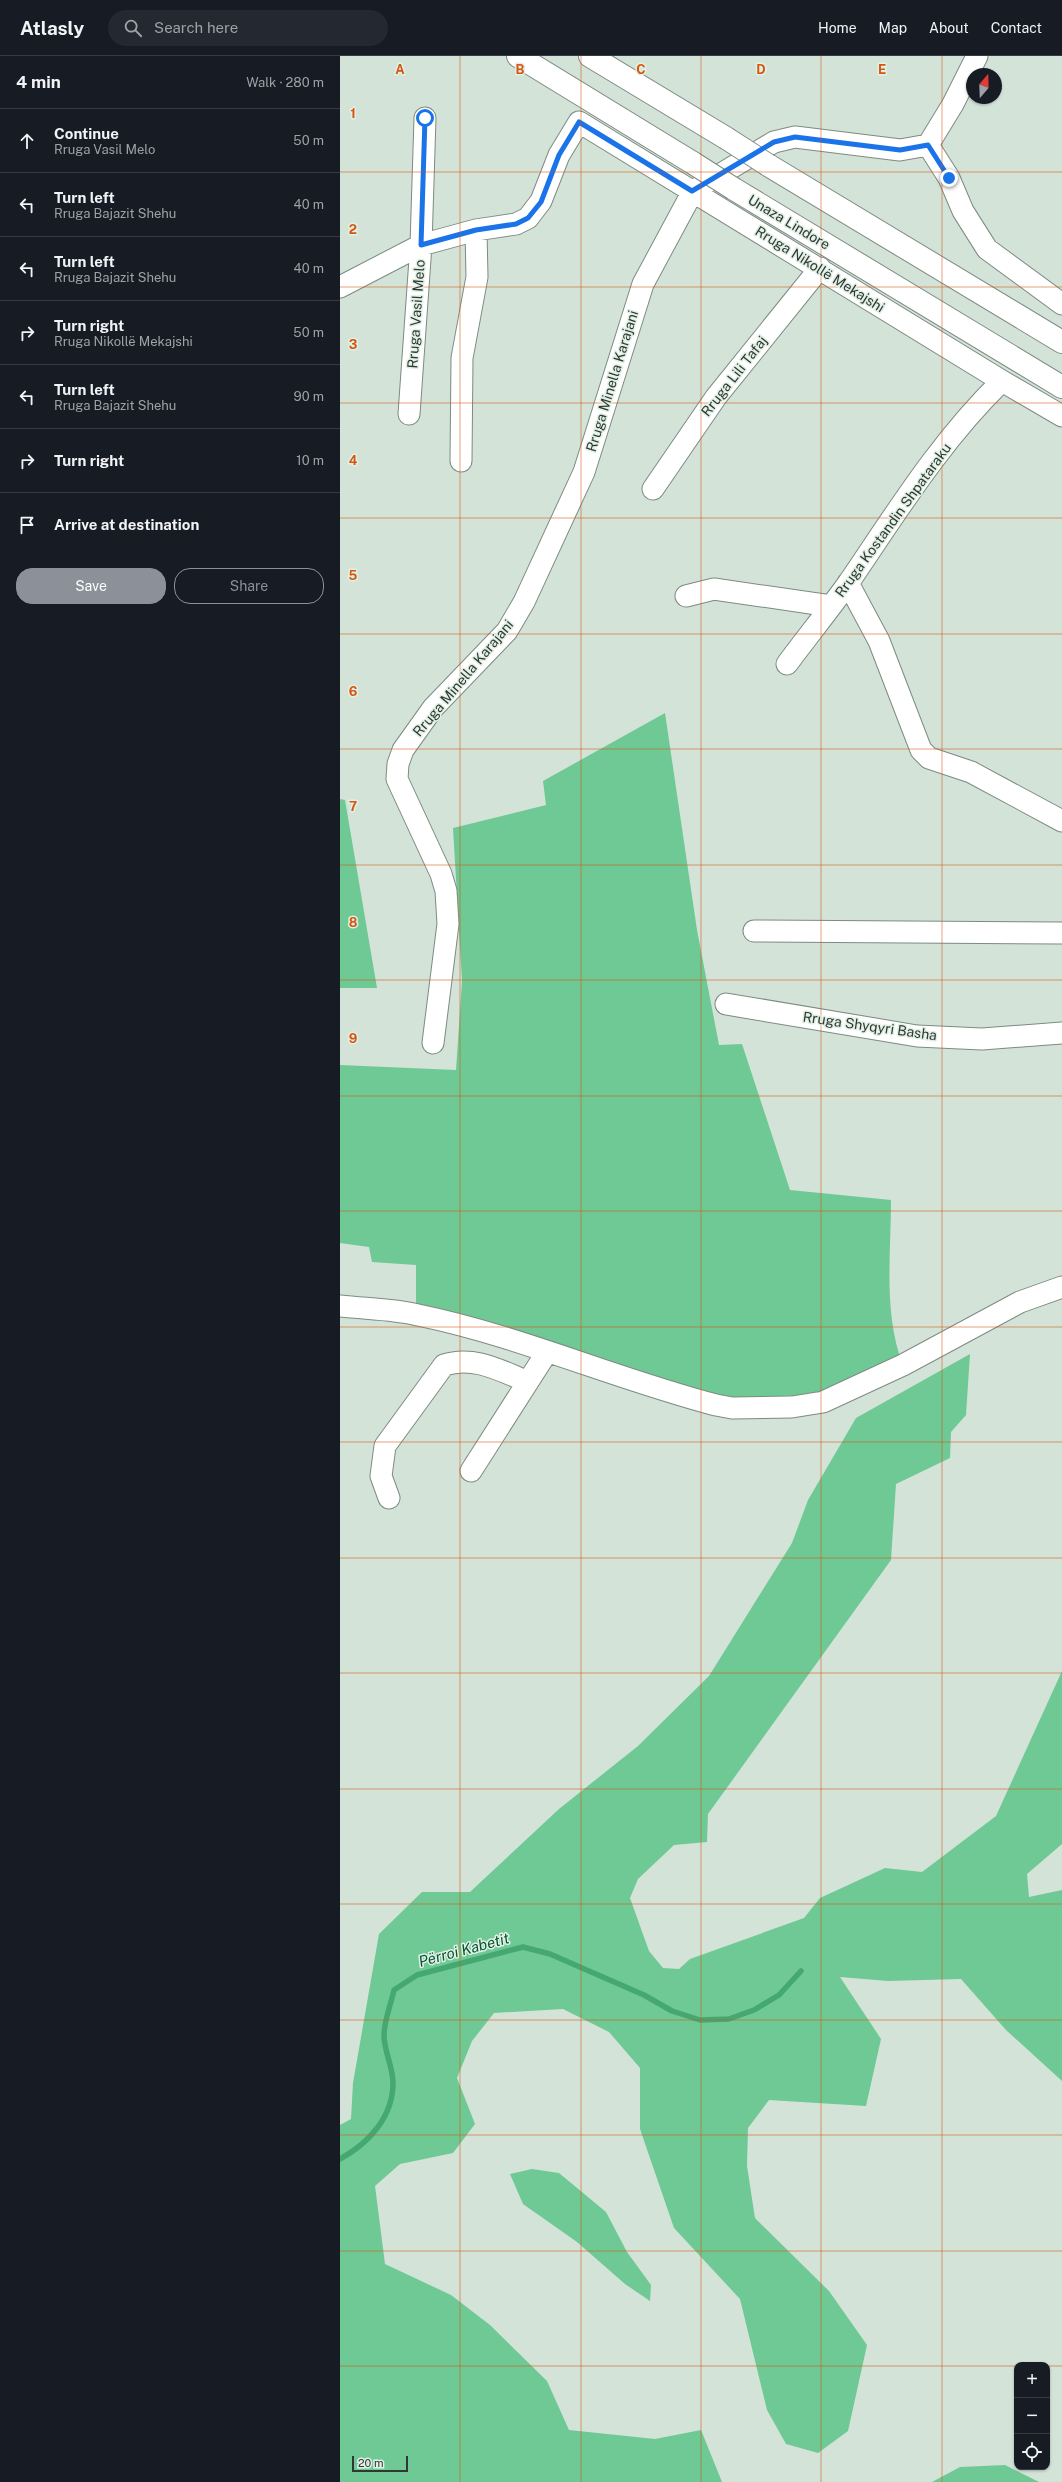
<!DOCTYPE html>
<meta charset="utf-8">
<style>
:root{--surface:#171b24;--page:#242831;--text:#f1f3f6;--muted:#9ea1a6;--line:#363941;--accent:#8c9099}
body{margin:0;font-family:"Public Sans",sans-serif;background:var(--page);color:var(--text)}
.controls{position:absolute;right:12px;bottom:12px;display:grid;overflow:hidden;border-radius:8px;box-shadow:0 1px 3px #0004}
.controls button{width:36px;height:36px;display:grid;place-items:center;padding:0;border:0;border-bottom:1px solid var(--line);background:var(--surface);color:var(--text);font:20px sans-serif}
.compass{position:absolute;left:626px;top:12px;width:36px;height:36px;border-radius:50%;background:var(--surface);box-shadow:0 1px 3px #0004;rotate:19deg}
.scale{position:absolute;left:12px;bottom:10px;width:56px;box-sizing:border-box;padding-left:4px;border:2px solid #313733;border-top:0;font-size:11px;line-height:14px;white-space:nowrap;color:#313733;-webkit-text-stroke:3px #e1f0e5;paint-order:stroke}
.stop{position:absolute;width:12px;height:12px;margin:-9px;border:3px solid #1a73e8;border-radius:50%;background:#fff}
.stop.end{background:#1a73e8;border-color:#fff;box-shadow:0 1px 4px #0008}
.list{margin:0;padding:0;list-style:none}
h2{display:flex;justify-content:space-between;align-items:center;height:52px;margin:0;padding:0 16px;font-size:17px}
h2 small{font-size:13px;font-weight:400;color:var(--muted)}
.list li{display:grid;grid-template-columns:26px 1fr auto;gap:12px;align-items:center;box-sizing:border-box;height:64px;padding:0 16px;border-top:1px solid var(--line)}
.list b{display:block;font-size:15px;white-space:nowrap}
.list p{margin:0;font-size:13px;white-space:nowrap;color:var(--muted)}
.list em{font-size:13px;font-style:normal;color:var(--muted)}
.actions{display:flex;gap:8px;padding:12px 16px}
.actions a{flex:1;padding:9px 0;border:1px solid var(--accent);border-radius:16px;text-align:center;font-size:14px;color:var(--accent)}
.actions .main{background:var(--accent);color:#fff}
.icon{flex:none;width:22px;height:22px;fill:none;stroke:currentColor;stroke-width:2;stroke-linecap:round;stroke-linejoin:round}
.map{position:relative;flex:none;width:722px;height:2426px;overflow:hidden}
header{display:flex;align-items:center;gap:24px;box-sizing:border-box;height:56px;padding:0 20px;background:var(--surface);border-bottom:1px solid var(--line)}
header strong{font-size:19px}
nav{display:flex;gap:22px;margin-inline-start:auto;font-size:14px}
.search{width:280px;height:36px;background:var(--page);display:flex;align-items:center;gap:10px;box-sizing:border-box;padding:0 14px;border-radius:22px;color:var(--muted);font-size:15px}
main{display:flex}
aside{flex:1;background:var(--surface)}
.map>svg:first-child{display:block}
</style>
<header>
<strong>Atlasly</strong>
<div class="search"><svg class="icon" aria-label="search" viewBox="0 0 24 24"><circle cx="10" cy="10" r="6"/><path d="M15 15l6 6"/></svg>Search here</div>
<nav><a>Home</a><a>Map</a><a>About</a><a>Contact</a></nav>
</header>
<main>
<aside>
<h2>4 min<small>Walk · 280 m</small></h2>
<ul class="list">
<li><svg class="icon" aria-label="ahead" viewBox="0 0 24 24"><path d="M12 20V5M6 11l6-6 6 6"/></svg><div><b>Continue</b><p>Rruga Vasil Melo</p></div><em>50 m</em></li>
<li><svg class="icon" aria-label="left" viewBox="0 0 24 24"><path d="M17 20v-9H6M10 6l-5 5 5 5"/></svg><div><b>Turn left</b><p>Rruga Bajazit Shehu</p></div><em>40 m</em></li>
<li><svg class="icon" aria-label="left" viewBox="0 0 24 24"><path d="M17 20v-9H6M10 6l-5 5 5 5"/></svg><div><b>Turn left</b><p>Rruga Bajazit Shehu</p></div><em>40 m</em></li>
<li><svg class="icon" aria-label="right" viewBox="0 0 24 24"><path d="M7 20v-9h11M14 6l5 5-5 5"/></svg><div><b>Turn right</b><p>Rruga Nikollë Mekajshi</p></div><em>50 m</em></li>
<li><svg class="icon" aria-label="left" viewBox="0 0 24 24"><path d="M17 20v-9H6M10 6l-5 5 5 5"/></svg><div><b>Turn left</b><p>Rruga Bajazit Shehu</p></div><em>90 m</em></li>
<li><svg class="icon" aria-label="right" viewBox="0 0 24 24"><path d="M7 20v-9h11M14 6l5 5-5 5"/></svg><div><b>Turn right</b></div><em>10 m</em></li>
<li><svg class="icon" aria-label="arrive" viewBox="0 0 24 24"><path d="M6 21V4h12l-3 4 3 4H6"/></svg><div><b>Arrive at destination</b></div></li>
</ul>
<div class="actions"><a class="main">Save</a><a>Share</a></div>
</aside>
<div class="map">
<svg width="722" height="2426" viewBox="0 0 722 2426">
<rect width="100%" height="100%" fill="#d3e3d8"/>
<!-- green -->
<path fill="#6fc994" d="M 325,657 L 357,874 L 379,989 L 402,988 L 450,1134 L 551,1144 C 551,1198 543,1258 563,1309 L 500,1340 L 392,1352 L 76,1258 L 76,1209 L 32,1206 L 29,1191 L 0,1187 L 0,1009 L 116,1014 L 122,925 L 113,772 L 206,749 L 203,725 Z
M 0,743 L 5,744 L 37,932 L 0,932 Z
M 630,1298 L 626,1359 L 611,1376 L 610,1402 L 556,1428 L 551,1504 L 368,1758 L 367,1786 L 334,1789 L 298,1823 L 290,1842 L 309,1895 L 323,1912 L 339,1913 L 350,1903 L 464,1862 L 480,1842 L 545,1812 L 582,1816 L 656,1760 L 722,1615 L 722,1788 L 687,1818 L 689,1841 L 722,1834 L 722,2025 L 666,1974 L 621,1923 L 548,1925 L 500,1921 L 541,1983 L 526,2050 L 429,2044 L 408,2072 L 407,2110 L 415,2162 L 489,2235 L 527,2289 L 508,2375 L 478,2397 L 446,2388 L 427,2354 L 400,2243 L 334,2172 L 300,2073 L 300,2012 L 269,1976 L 223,1953 L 154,1957 L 132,1985 L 117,2022 L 135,2068 L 113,2097 L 60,2108 L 35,2130 L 45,2208 L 111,2239 L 150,2269 L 207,2325 L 229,2374 L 315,2383 L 361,2374 L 382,2426 L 0,2426 L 0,2069 L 11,2063 L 13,2027 L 39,1878 L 82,1836 L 130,1836 L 219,1753 L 298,1690 L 369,1620 L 452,1487 L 468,1444 L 516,1362 Z
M 192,2113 L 219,2117 L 266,2156 L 287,2196 L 311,2229 L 310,2245 L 285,2228 L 237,2186 L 183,2148 L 170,2118 Z
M 665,2409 L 699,2426 L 592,2426 L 620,2411 Z"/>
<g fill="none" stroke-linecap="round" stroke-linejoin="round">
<!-- stream -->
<path stroke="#45a871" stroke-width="5.5" d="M 0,2103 C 29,2087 53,2061 53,2027 C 53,2011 44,1995 44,1979 C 44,1965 51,1948 54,1934 L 77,1919 L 183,1891 L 210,1898 L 304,1939 L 332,1955 L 360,1964 L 389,1963 L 414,1954 L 439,1939 L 461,1915"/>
<!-- street casing -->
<g stroke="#7d8b82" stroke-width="23">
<path id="street" d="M 588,89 L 609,122 L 623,155 L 647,193 L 722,248
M 588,89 L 613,48 L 637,0
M 0,231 L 81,189 L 136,174 L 176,168 L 188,162 L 201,145 L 219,99 L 239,66 L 662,325 L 722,360
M 69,358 L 81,189 L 85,62
M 121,405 L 122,302 L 137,221 L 136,174
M 313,433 L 376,341 L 480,212
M 508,527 L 539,585 L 581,694 L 589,702 L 631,716 L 722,765
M 346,540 L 374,533 L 491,550
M 447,608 C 467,581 489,554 509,526 C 556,457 601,384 662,325
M 414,875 L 722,877
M 386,948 L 577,980 L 642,983 L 722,977
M 93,987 L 108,868 L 106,835 L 101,818 L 57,723 L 58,708 L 63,694 L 93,652 L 167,575 L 184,546 L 244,416 L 303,228 L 353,135 L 434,86 L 455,81 L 560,94 L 588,89
M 0,1250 C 26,1253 53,1253 78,1259 C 180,1280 276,1323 376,1349 L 392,1352 L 452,1351 L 483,1346 L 563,1309 L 680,1246 L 722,1231
M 131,1415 L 207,1296
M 49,1442 L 41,1420 L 45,1390 L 104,1309 C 134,1299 161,1315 188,1326"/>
</g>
<!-- highway casing -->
<g stroke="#7d8b82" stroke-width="24">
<path id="highway" d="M 178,0 L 353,107
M 250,0 L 386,82
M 428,109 L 722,286
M 394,133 L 722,331"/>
</g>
<!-- street -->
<use href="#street" stroke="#fff" stroke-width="21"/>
<!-- highway -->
<use href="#highway" stroke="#fff" stroke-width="22"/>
<!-- highway-bridge casing -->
<g stroke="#7d8b82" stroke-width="24" stroke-linecap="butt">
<path id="highway-bridge" d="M 386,82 L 428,109
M 353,107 L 394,133"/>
</g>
<!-- highway-bridge -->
<use href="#highway-bridge" stroke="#fff" stroke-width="22"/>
</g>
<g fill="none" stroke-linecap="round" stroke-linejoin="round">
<!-- route -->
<path stroke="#1a73e8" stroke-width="5" d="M 85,62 L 81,189 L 136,174 L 176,168 L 188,162 L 201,146 L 219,99 L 239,66 L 352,135 L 434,86 L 455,81 L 560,94 L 588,89 L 609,122"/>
</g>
<!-- grid -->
<path fill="none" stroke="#d65610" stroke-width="1" stroke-opacity="0.55" d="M 120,0 L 120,2426M 241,0 L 241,2426M 361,0 L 361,2426M 481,0 L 481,2426M 602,0 L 602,2426M 0,116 L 722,116M 0,231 L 722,231M 0,347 L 722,347M 0,462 L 722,462M 0,578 L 722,578M 0,693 L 722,693M 0,809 L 722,809M 0,924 L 722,924M 0,1040 L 722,1040M 0,1155 L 722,1155M 0,1271 L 722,1271M 0,1386 L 722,1386M 0,1502 L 722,1502M 0,1617 L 722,1617M 0,1733 L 722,1733M 0,1848 L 722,1848M 0,1964 L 722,1964M 0,2079 L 722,2079M 0,2195 L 722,2195M 0,2310 L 677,2310M 707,2310 L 722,2310"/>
<g text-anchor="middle" stroke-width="3" stroke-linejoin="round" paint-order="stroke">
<!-- street labels -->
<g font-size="14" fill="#313733" stroke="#e1f0e5">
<text transform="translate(449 166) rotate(31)" y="5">Unaza Lindore</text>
<text transform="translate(480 213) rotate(32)" y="5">Rruga Nikollë Mekajshi</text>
<text transform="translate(76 258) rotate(-86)" y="5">Rruga Vasil Melo</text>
<text transform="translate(394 320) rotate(-52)" y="5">Rruga Lili Tafaj</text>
<text transform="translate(272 325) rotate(-73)" y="5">Rruga Minella Karajani</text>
<text transform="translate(553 464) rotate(-54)" y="5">Rruga Kostandin Shpataraku</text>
<text transform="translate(123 622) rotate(-50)" y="5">Rruga Minella Karajani</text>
<text transform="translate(530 970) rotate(8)" y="5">Rruga Shyqyri Basha</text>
</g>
<!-- water labels -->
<g font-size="15" font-style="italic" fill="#075531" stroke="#e1f0e5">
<text transform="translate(124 1894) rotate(-15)" y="5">Përroi Kabetit</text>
</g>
</g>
<g font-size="13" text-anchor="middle" font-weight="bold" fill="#d65610" stroke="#e1f0e5" stroke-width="3" stroke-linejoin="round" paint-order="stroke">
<text x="60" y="18">A</text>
<text x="180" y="18">B</text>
<text x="301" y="18">C</text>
<text x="421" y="18">D</text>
<text x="542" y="18">E</text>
<text x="13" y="62">1</text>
<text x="13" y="178">2</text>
<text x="13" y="293">3</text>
<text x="13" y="409">4</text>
<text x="13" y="524">5</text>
<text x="13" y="640">6</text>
<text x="13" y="755">7</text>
<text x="13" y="871">8</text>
<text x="13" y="987">9</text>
</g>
</svg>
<div class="controls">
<button>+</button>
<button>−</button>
<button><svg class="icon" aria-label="locate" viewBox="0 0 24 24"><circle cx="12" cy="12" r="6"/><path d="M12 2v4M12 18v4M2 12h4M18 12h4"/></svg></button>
</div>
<svg class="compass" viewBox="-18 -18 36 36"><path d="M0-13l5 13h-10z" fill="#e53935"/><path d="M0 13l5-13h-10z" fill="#9ea1a6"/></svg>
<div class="scale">20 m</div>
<div class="stop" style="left:85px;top:62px"></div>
<div class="stop end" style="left:609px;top:122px"></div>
</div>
</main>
